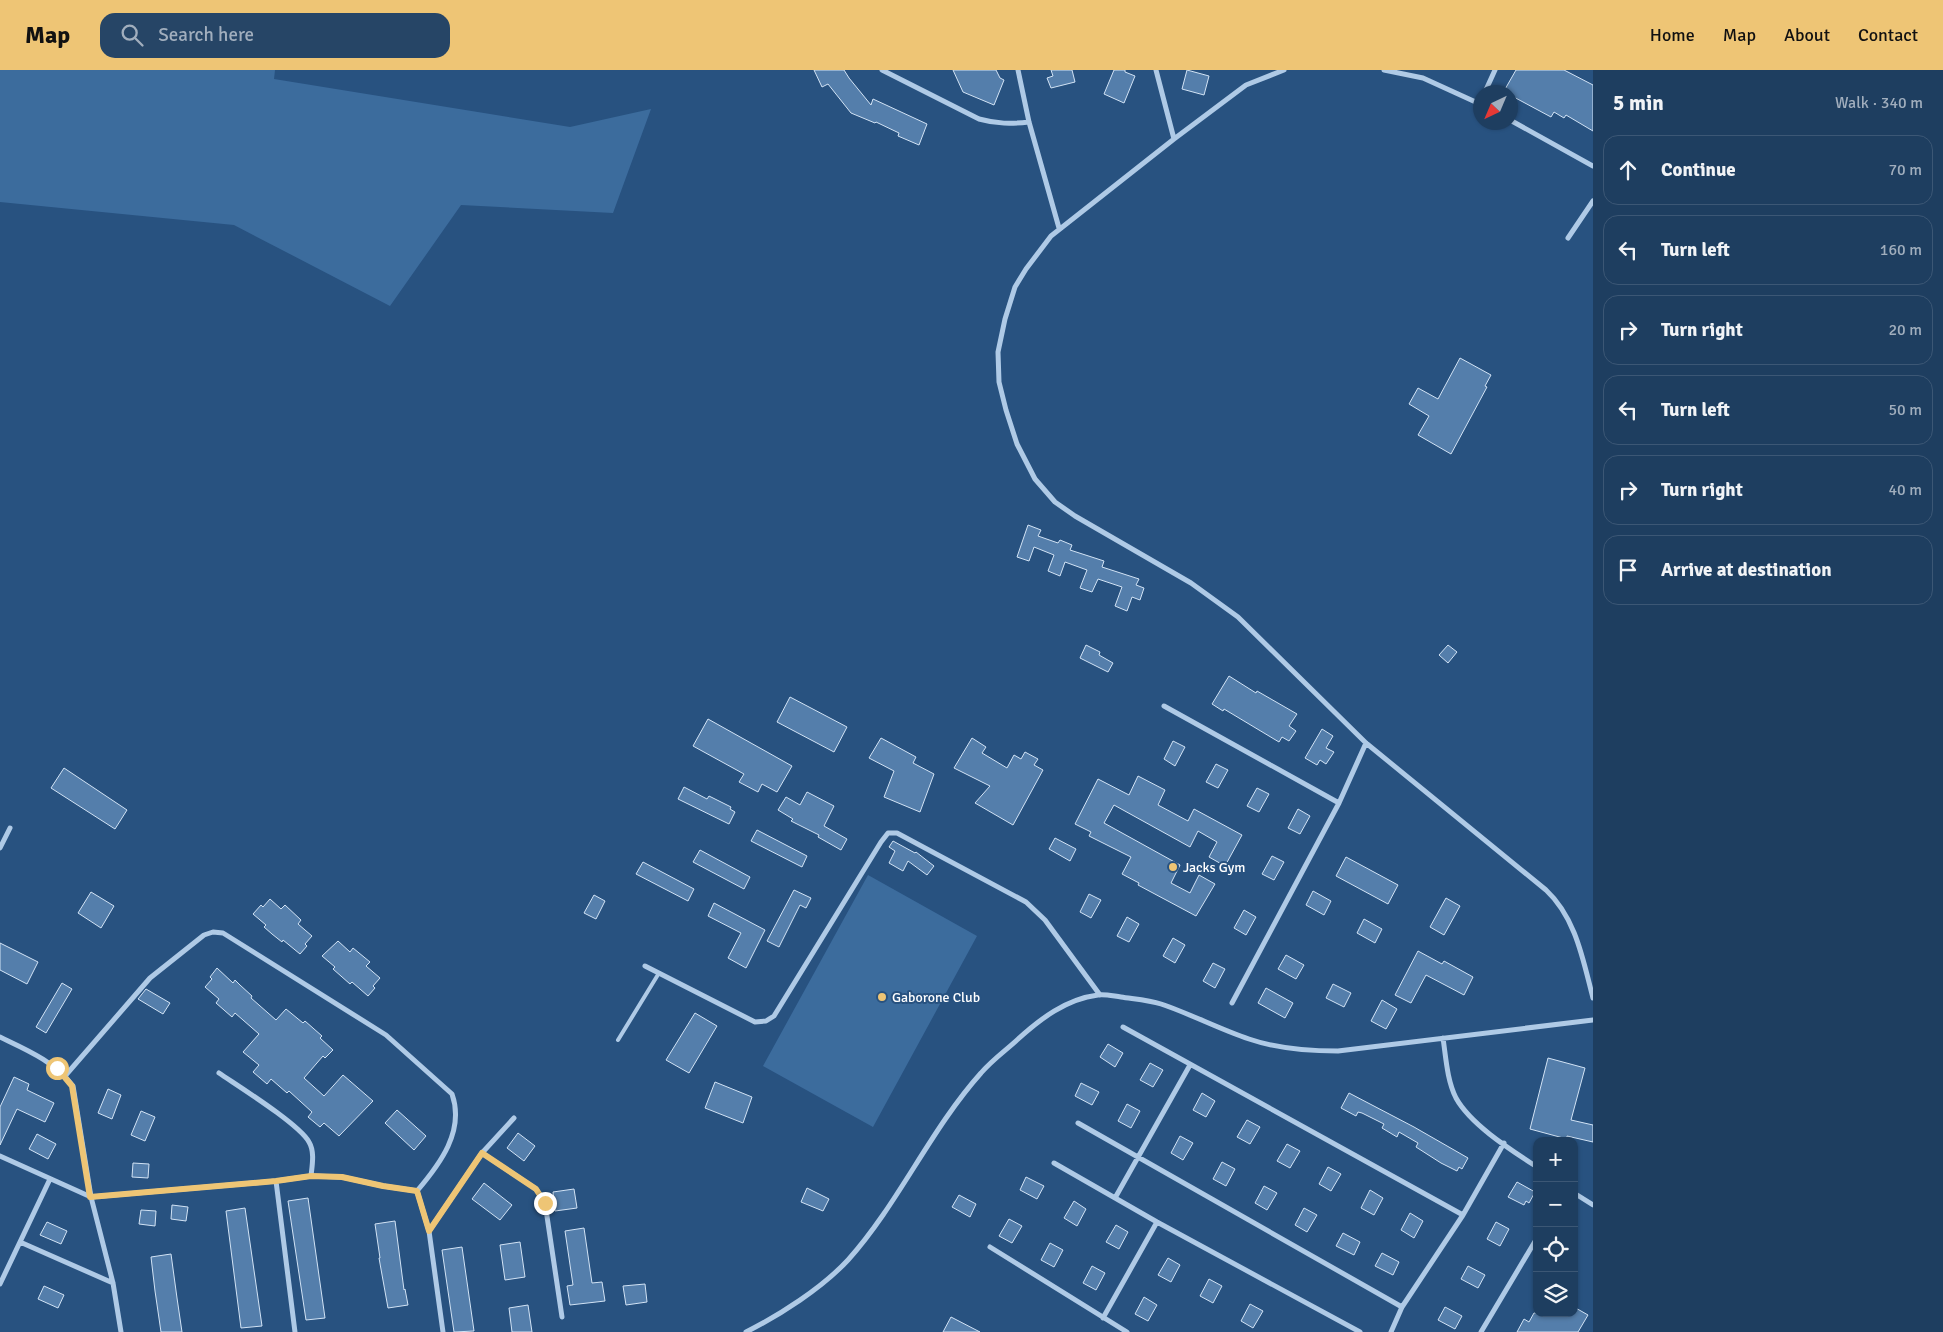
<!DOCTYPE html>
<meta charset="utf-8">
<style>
:root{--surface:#1e3e60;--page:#264566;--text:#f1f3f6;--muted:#a1aebd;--line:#3c5775;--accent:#eec575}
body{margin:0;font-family:Signika,sans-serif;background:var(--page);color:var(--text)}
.controls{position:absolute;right:15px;bottom:15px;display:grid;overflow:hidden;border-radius:10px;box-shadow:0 1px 4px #0004}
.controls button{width:45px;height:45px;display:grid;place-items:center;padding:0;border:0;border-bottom:1px solid var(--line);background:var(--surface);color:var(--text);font:25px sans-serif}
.compass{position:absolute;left:1473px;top:15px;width:45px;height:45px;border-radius:50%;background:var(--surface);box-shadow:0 1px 4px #0004;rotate:224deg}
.stop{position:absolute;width:15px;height:15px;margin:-11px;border:4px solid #eec575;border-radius:50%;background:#fff}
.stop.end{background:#eec575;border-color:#fff;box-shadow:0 1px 5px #0008}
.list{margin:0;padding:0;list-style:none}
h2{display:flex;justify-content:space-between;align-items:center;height:65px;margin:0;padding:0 20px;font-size:21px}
h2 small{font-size:16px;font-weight:400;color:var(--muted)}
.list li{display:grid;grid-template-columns:32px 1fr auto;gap:15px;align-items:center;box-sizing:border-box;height:70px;margin:0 10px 10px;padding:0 10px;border:1px solid var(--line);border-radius:15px}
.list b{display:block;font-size:19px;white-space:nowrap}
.list em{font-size:16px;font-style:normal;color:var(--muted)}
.icon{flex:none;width:28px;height:28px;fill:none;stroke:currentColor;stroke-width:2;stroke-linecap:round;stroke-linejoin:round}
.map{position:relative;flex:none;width:1593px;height:1262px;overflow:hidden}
header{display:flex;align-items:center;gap:30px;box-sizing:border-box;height:70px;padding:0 25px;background:var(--accent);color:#111}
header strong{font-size:24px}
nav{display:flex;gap:28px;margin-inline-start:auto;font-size:18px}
.search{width:350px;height:45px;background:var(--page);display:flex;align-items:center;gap:12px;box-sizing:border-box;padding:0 18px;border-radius:15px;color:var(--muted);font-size:19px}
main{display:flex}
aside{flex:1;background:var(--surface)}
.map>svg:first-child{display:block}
</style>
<header>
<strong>Map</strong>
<div class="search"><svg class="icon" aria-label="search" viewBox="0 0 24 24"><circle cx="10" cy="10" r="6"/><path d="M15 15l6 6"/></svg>Search here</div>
<nav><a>Home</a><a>Map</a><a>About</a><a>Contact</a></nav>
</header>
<main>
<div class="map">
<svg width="1593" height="1262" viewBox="0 0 1593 1262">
<rect width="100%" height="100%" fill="#285280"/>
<!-- green -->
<path fill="#3c6c9d" d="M 0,0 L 275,0 L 274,9 L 570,57 L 651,39 L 613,143 L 461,135 L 390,236 L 234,155 L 0,132 Z
M 868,805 L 977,866 L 873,1057 L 763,996 Z"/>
<!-- building -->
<path fill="#547eab" stroke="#d2e3f5" d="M 814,0 L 844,0 L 849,8 L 871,35 L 873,29 L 927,54 L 919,75 L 898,66 L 899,63 L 876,52 L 875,53 L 851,43 L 828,14 L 822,17 Z
M 953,0 L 996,0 L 1000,8 L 1004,10 L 994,35 L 963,22 Z
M 1051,0 L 1072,0 L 1075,12 L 1051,18 L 1047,8 L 1053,6 Z
M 1114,0 L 1125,0 L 1125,2 L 1135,6 L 1124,33 L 1104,24 Z
M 1187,0 L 1209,6 L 1204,25 L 1182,19 Z
M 1516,0 L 1564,0 L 1593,15 L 1593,61 L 1566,45 L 1564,48 L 1554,42 L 1551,47 L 1510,25 L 1510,22 L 1504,21 Z
M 1460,288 L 1491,305 L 1485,316 L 1487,317 L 1451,384 L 1418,365 L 1429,346 L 1409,334 L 1418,318 L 1438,329 Z
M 1028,455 L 1041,460 L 1038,466 L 1058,473 L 1060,470 L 1072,475 L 1070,480 L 1104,491 L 1102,497 L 1139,509 L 1136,515 L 1144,518 L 1140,530 L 1132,527 L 1127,541 L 1115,536 L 1122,517 L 1098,509 L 1092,522 L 1080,518 L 1087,500 L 1065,492 L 1060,506 L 1048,501 L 1054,485 L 1034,477 L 1029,491 L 1017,487 Z
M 1086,575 L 1100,582 L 1099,585 L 1113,593 L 1108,602 L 1080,588 Z
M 1448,575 L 1457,582 L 1448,593 L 1439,585 Z
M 1229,606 L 1256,623 L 1257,621 L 1297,644 L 1289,656 L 1296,661 L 1289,671 L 1282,667 L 1279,672 L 1224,639 L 1223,641 L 1212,634 Z
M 790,627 L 847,657 L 834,682 L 777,652 Z
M 708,649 L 792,696 L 777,722 L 762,714 L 758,722 L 739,712 L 744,704 L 693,676 Z
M 1322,659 L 1333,666 L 1326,678 L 1334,682 L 1326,694 L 1320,690 L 1317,695 L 1305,688 Z
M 881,668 L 916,687 L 913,693 L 934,704 L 920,742 L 884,727 L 894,701 L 869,688 Z
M 972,668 L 986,677 L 982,683 L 1007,698 L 1014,685 L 1021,689 L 1025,682 L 1038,689 L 1034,695 L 1043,700 L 1013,755 L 975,733 L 990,716 L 954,698 Z
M 1173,671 L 1185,677 L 1175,696 L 1164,689 Z
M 1216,694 L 1228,700 L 1218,718 L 1206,712 Z
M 64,698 L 127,740 L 115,759 L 51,718 Z
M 1138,706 L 1165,720 L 1158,735 L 1188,751 L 1194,739 L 1242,765 L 1225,796 L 1209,787 L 1217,772 L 1198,761 L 1190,777 L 1114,735 L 1104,753 L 1180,795 L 1171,813 L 1190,823 L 1199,805 L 1215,814 L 1196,846 L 1138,815 L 1139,813 L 1122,804 L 1131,787 L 1089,766 L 1091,762 L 1075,754 L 1098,709 L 1129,725 Z
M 684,717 L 707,729 L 709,726 L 731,737 L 730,739 L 735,742 L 729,754 L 678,729 Z
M 1257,718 L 1269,724 L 1259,742 L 1247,736 Z
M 807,722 L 834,736 L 824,756 L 847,769 L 841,780 L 818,767 L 819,765 L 791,751 L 793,749 L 778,740 L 786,727 L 800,735 Z
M 1298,739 L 1310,746 L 1300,764 L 1288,758 Z
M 757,760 L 807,786 L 802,797 L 751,771 Z
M 1055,768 L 1076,779 L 1070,791 L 1049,779 Z
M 893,771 L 915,783 L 916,782 L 934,796 L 927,805 L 908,791 L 903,801 L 889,793 L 895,781 L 889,777 Z
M 700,780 L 750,807 L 744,819 L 693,792 Z
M 1272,786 L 1284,792 L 1274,810 L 1262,804 Z
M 1346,787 L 1398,815 L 1388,834 L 1336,806 Z
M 643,792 L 694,819 L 688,831 L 636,804 Z
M 794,820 L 811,828 L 806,838 L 800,835 L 779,877 L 767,871 Z
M 1313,821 L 1331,831 L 1324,845 L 1306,835 Z
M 91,822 L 114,836 L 101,858 L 78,843 Z
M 1089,824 L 1101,830 L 1091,848 L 1080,842 Z
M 594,825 L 605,831 L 596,849 L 584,843 Z
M 1446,828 L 1460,836 L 1444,865 L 1430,857 Z
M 270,829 L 281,839 L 285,835 L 301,850 L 298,854 L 312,866 L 305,874 L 307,876 L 300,884 L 283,870 L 282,872 L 272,864 L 264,857 L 266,855 L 253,844 L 261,835 L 263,837 Z
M 714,833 L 765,860 L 746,898 L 728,888 L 741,863 L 708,846 Z
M 1244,840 L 1256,847 L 1246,865 L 1234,858 Z
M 1127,847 L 1139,854 L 1129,872 L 1117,866 Z
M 1364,849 L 1382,859 L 1375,873 L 1357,863 Z
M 1173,868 L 1185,875 L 1175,893 L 1163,886 Z
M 338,871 L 350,882 L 353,878 L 370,892 L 366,896 L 380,908 L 373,916 L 375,918 L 368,926 L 352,912 L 350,914 L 333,899 L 335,897 L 322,886 Z
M 0,873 L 38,892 L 27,914 L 0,900 Z
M 1418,881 L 1442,894 L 1444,891 L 1473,907 L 1464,925 L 1426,905 L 1411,933 L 1395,925 Z
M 1286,885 L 1304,895 L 1296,909 L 1278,899 Z
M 1213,893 L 1225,899 L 1215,918 L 1203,911 Z
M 217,898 L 233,913 L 235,910 L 240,915 L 252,926 L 251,928 L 276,950 L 286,939 L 303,953 L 305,951 L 322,966 L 320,968 L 333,980 L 325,988 L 323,986 L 304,1008 L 324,1026 L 343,1005 L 373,1031 L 339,1066 L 324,1053 L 320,1057 L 308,1047 L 312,1042 L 289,1021 L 287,1023 L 271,1009 L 267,1014 L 253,1002 L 259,995 L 243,982 L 259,964 L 235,943 L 232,947 L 216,933 L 219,929 L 205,917 L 212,909 L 210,907 Z
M 62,913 L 72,919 L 46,963 L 36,957 Z
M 1333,914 L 1351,923 L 1344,937 L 1326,928 Z
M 1266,918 L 1293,933 L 1285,948 L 1258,933 Z
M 146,919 L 170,933 L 163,944 L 138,929 Z
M 1382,930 L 1397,939 L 1386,959 L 1371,951 Z
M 695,943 L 717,956 L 689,1003 L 666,990 Z
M 1108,974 L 1123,983 L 1115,997 L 1100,987 Z
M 1548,988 L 1585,998 L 1571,1050 L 1593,1055 L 1593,1072 L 1567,1066 L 1567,1069 L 1530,1059 Z
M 1150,993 L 1163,1000 L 1153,1017 L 1140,1010 Z
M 14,1007 L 29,1014 L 27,1020 L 54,1033 L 45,1052 L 17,1039 L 0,1075 L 0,1037 Z
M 715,1012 L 752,1027 L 743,1053 L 705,1038 Z
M 1081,1013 L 1099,1022 L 1092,1035 L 1075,1026 Z
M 108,1019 L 121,1025 L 112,1049 L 98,1043 Z
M 1202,1023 L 1215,1031 L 1206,1047 L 1193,1040 Z
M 1349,1023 L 1414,1057 L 1468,1088 L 1462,1099 L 1459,1097 L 1457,1101 L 1441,1093 L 1416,1077 L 1418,1073 L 1399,1062 L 1397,1067 L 1382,1058 L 1384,1054 L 1362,1043 L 1358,1042 L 1356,1046 L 1341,1038 Z
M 1127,1034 L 1140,1041 L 1131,1058 L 1118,1051 Z
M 397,1040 L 426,1066 L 414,1080 L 385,1053 Z
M 141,1041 L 155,1047 L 145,1071 L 131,1065 Z
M 1247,1050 L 1260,1057 L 1250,1074 L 1237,1067 Z
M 518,1063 L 535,1076 L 524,1091 L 507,1078 Z
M 37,1064 L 56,1074 L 48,1089 L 29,1079 Z
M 1180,1066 L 1193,1073 L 1183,1090 L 1171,1083 Z
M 1287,1074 L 1300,1081 L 1290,1098 L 1277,1091 Z
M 1222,1092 L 1235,1099 L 1226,1116 L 1213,1109 Z
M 133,1093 L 149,1094 L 148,1108 L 132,1107 Z
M 1328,1097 L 1341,1104 L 1331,1121 L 1319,1114 Z
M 1026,1107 L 1044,1116 L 1037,1129 L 1020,1120 Z
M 1517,1112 L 1535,1122 L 1529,1133 L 1526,1131 L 1524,1135 L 1508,1127 Z
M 484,1113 L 512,1135 L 500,1150 L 472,1129 Z
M 1264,1116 L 1277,1123 L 1267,1140 L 1255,1133 Z
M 807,1118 L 829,1129 L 823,1141 L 801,1132 Z
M 574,1119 L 577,1138 L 555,1141 L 553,1122 Z
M 1370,1120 L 1383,1128 L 1374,1145 L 1361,1138 Z
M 959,1125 L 976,1134 L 970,1147 L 952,1137 Z
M 308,1128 L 325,1248 L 306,1250 L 288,1131 Z
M 1074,1131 L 1086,1139 L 1077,1156 L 1064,1148 Z
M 172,1135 L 188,1137 L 186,1151 L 171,1149 Z
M 245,1138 L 262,1256 L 241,1258 L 226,1141 Z
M 1304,1138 L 1317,1145 L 1307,1162 L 1295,1155 Z
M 141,1140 L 156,1141 L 155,1156 L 139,1154 Z
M 1410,1143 L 1423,1151 L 1414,1168 L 1401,1160 Z
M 1009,1149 L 1022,1156 L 1012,1173 L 999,1166 Z
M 395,1151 L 404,1220 L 405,1219 L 408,1235 L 388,1238 L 379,1188 L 380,1188 L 375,1154 Z
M 47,1152 L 67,1161 L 61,1174 L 40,1165 Z
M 1496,1152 L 1509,1159 L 1500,1176 L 1487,1169 Z
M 1116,1155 L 1128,1162 L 1119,1179 L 1106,1172 Z
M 584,1158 L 592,1213 L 602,1212 L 605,1231 L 570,1235 L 567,1216 L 573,1215 L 565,1161 Z
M 1343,1163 L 1360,1172 L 1354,1185 L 1336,1176 Z
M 520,1172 L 525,1207 L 505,1210 L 500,1175 Z
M 1050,1173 L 1063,1180 L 1054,1197 L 1041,1190 Z
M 462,1177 L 474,1261 L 454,1262 L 442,1180 Z
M 1382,1183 L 1399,1192 L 1393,1205 L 1375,1196 Z
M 171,1184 L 177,1228 L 182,1262 L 161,1262 L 155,1221 L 151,1187 Z
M 1168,1188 L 1180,1195 L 1171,1212 L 1158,1205 Z
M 1092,1196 L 1105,1203 L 1096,1220 L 1083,1213 Z
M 1468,1196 L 1485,1205 L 1478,1218 L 1461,1209 Z
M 1209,1209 L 1222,1216 L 1213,1233 L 1200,1226 Z
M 645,1214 L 647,1232 L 626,1235 L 623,1216 Z
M 44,1216 L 64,1225 L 58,1238 L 38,1229 Z
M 1144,1227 L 1157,1235 L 1148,1251 L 1135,1244 Z
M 1250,1234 L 1263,1241 L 1253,1258 L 1241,1251 Z
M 528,1235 L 532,1262 L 512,1262 L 509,1238 Z
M 1445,1237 L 1462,1246 L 1455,1259 L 1438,1250 Z
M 1574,1237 L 1588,1245 L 1578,1262 L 1517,1262 L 1524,1249 L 1529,1252 L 1534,1243 L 1574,1243 Z
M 951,1247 L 980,1262 L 943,1262 Z"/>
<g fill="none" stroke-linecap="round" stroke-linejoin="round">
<!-- lane -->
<path stroke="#afcae6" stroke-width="4" d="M 618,970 L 659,903"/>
<!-- street -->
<path stroke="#afcae6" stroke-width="5" d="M 882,0 L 979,49 C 997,54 1011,54 1029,52
M 1018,0 L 1029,52 L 1059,158
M 1156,0 L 1174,69
M 1284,0 L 1246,15 L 1174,69 L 1051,166 L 1026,199 L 1015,217 L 1005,249 L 998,282 L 999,312 L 1006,340 L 1017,374 L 1035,409 L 1055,432 L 1075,446 L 1191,513 L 1238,547 L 1366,673 L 1546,820 C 1576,848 1583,890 1593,928
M 1384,0 L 1423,8 L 1480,34
M 1485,22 L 1495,0
M 1510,50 L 1593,96
M 1568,168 L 1593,131
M 1164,636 L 1339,733
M 0,778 L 10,758
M 645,896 L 755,952 L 766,951 L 774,946 L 881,772 L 888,763 L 897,763 L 1026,832 L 1045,850 L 1100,925
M 1232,933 L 1339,733 L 1366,673
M 1123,957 L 1463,1145
M 0,967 C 27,980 54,991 73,1016 L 91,1127 L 113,1213 L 121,1262
M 1443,968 C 1446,988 1447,1010 1456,1028 C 1471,1055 1511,1080 1537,1097
M 219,1003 C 238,1016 299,1054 309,1072 C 315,1082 312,1096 311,1106
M 65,1006 L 150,908 L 204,865 L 213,862 L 223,863 L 386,965 L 452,1024 C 465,1061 440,1094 417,1121
M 1078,1053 L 1402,1237
M 482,1083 L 536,1119 L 545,1133 L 562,1247
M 0,1086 L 91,1127 L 276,1111 L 311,1106 L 342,1107 L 383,1116 L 417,1121 L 429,1161
M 1054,1093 L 1157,1152 L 1360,1262
M 276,1111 L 295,1262
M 1574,1123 L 1593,1135
M 1115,1128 L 1190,995
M 20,1172 L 113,1213
M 990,1177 L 1127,1262
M 0,1214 L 50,1109
M 1103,1248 L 1157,1152
M 443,1262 L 429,1161 L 482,1083 L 514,1048
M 746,1262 C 780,1245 822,1218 848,1190 C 899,1133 930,1060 981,1003 C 992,990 1005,981 1017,970 C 1040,949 1066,929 1098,925 C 1105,924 1113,926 1121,927 C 1134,929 1149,930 1161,934 C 1191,944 1219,959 1249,969 C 1278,979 1308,981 1338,981 L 1593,950
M 1391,1262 L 1402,1237 L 1463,1145 L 1504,1073
M 1481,1262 L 1537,1168"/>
</g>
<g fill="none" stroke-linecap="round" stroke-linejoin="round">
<!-- route -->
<path stroke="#eec575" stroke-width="6" d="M 57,998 L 72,1016 L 90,1127 L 276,1111 L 311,1106 L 342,1107 L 383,1116 L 417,1121 L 429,1161 L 482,1083 L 536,1119 L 545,1133"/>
</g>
<!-- markers -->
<g fill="#eec575" stroke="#285280" stroke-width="2">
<circle cx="1173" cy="797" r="5"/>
<circle cx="882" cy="927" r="5"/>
</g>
<g text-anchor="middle" stroke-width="4" stroke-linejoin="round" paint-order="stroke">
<!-- poi labels -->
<g font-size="14" fill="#fff" stroke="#285280" text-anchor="start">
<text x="1183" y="802">Jacks Gym</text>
<text x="892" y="932">Gaborone Club</text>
</g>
</g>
</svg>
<div class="controls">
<button>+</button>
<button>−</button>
<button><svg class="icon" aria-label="locate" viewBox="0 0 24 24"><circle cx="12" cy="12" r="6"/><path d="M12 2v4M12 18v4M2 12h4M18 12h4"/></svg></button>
<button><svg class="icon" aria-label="layers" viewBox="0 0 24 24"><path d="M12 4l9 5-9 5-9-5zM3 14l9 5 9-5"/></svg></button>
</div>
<svg class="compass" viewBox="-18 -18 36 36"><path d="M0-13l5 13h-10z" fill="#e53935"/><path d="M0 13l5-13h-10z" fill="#a1aebd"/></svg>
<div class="stop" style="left:57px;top:998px"></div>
<div class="stop end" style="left:545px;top:1133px"></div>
</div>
<aside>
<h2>5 min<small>Walk · 340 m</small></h2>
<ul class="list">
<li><svg class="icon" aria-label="ahead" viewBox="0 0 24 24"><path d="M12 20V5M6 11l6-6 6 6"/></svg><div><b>Continue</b></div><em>70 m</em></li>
<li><svg class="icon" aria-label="left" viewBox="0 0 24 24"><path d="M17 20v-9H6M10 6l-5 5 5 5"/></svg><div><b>Turn left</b></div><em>160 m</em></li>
<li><svg class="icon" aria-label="right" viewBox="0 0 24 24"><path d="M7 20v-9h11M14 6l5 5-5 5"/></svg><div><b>Turn right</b></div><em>20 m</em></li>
<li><svg class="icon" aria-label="left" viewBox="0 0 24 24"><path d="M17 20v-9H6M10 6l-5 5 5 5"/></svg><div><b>Turn left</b></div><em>50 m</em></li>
<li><svg class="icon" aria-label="right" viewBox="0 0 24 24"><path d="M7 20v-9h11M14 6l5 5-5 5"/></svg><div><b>Turn right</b></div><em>40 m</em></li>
<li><svg class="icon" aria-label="arrive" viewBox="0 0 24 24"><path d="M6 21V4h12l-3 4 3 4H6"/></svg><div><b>Arrive at destination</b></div></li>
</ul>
</aside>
</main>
